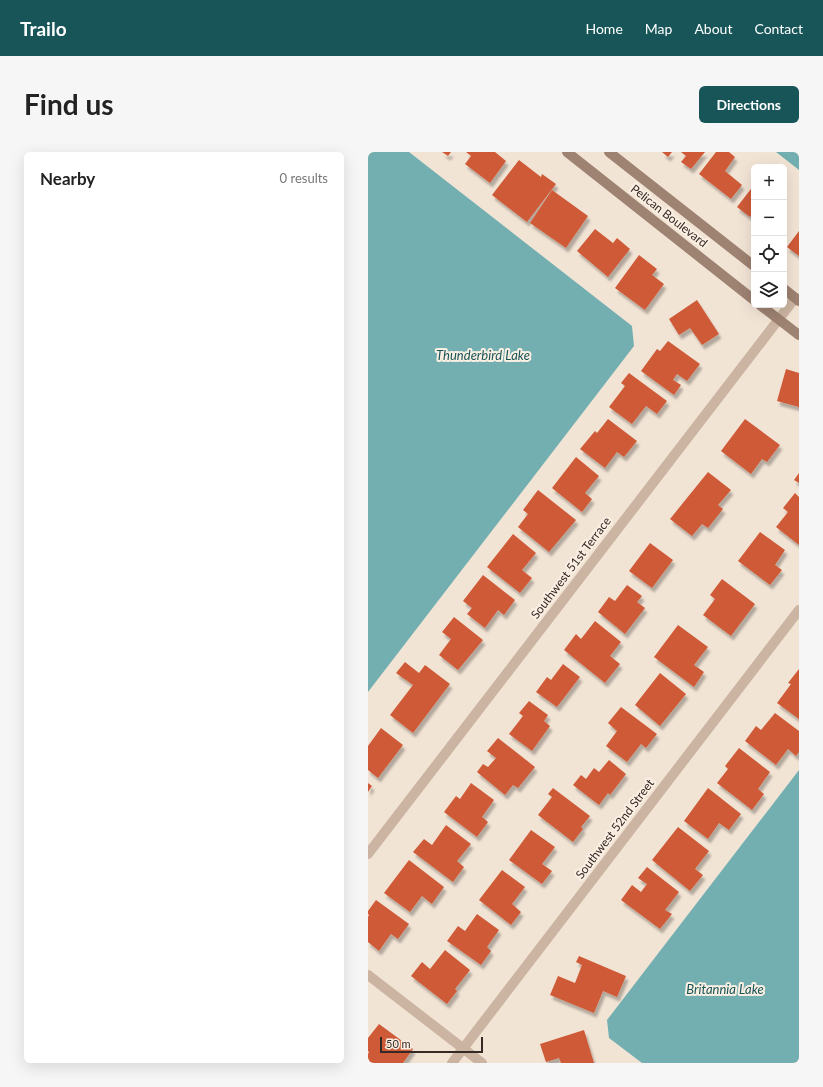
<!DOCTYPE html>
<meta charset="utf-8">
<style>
:root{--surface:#fff;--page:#f6f6f6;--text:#222;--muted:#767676;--line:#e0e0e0;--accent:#175558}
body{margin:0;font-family:Lato,sans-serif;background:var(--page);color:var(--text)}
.controls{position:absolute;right:12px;top:12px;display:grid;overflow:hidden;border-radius:6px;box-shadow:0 4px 16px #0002}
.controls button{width:36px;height:36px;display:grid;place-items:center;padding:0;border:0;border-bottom:1px solid var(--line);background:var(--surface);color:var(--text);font:20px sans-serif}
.scale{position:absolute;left:12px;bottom:10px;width:103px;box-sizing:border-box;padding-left:4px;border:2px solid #342924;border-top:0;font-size:11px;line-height:14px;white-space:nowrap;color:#342924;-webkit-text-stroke:3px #faefe2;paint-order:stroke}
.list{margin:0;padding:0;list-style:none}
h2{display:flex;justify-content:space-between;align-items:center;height:52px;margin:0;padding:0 16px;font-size:17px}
h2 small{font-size:13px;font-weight:400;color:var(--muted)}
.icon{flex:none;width:22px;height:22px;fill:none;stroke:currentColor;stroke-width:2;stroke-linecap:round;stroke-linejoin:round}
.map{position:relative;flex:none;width:431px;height:911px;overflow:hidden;border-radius:6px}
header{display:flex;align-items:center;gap:24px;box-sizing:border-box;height:56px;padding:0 20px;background:var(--accent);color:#fff}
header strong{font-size:19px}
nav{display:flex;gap:22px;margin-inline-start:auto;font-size:14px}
.intro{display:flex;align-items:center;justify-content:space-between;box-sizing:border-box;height:96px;padding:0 24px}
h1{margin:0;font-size:28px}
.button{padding:10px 18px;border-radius:6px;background:var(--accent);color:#fff;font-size:14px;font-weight:700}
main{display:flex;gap:24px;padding:0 24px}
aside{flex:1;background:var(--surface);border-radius:6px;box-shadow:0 4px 16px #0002}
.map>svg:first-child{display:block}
</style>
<header>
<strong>Trailo</strong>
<nav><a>Home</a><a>Map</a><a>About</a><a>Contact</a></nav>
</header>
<div class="intro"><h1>Find us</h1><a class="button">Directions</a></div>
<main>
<aside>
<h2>Nearby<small>0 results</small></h2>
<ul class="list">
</ul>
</aside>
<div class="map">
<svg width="431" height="911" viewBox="0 0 431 911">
<defs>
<filter id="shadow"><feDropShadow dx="2.5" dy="4.5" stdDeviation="1" flood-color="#0004"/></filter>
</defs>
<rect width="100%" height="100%" fill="#f2e4d5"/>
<!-- water -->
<path fill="#73afb1" d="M 0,0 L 41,0 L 264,174 L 266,194 L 0,540 Z
M 408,0 L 431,0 L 431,18 Z
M 431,618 L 431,911 L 274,911 L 241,886 L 239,868 Z"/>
<!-- building -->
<path fill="#cf5a37" filter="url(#shadow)" d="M 74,0 L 83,0 L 80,4 Z
M 98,0 L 127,0 L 138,9 L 122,31 L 97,12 L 103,4 Z
M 294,0 L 304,0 L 300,5 Z
M 313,0 L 337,0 L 323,17 L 313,10 L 318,4 Z
M 348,0 L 361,0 L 367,5 L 357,19 L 374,33 L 363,47 L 331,22 Z
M 151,8 L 173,25 L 174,22 L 188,32 L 159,70 L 124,43 Z
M 386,33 L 386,60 L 382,65 L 369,55 Z
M 184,38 L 220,64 L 198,96 L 162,71 Z
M 227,77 L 245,91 L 249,86 L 262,97 L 240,125 L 209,99 Z
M 431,79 L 431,104 L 419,95 Z
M 271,103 L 289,117 L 284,123 L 296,132 L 277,158 L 247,136 Z
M 329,148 L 351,182 L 334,193 L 322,176 L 311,183 L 301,167 Z
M 300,189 L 332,212 L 319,229 L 309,222 L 305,228 L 313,233 L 306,243 L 273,219 L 289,197 L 292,199 Z
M 418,217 L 431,221 L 431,255 L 409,249 Z
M 261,221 L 299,249 L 289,262 L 278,254 L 264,272 L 241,255 L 257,234 L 253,231 Z
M 240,267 L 269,289 L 256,305 L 249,300 L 237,316 L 212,297 L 227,279 L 229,281 Z
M 377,267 L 412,293 L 399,310 L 394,307 L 383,322 L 353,299 Z
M 208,305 L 231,324 L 217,341 L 224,347 L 214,360 L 184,336 Z
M 340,320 L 363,338 L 350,353 L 355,357 L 340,376 L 334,372 L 324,384 L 302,367 Z
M 431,321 L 431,331 L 426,328 Z
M 170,338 L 208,368 L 181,400 L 150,375 L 160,362 L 155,358 Z
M 427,341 L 431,345 L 431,393 L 408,375 L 420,360 L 415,356 Z
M 392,380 L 417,398 L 407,413 L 414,418 L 402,433 L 370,409 Z
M 145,382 L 168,401 L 154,418 L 164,426 L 152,441 L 119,415 Z
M 282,391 L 305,408 L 284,436 L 261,419 Z
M 115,423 L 147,448 L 136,463 L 130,458 L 117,476 L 99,462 L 104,456 L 95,449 Z
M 354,427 L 387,452 L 363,484 L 335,463 L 347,447 L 342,443 Z
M 259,433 L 274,444 L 269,450 L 277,456 L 257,482 L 230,460 L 241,445 L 247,449 Z
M 86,465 L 115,488 L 90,518 L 71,503 L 83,487 L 74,480 Z
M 227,469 L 253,490 L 242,504 L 252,512 L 237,531 L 196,498 L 208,482 L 213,487 Z
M 310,473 L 340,495 L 326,513 L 336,520 L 326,535 L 286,505 Z
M 37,510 L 51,521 L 57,513 L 82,532 L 45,581 L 22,563 L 45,533 L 28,521 Z
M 195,512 L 212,525 L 189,555 L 168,540 L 179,525 L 183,528 Z
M 431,517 L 431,567 L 409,551 L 423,532 L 420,531 Z
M 292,521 L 318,542 L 292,574 L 267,553 Z
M 161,549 L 180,563 L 176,569 L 182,574 L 164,599 L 141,582 L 155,564 L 151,561 Z
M 253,555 L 289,582 L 278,596 L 273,592 L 259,610 L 238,594 L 249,579 L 240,571 Z
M 407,561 L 431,579 L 431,600 L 428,604 L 420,597 L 408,613 L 377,589 L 388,574 L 393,578 Z
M 13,576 L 35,593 L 10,626 L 0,618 L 0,594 Z
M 130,586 L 167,615 L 150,636 L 145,633 L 137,643 L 109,620 L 115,612 L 120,615 L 128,606 L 119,599 Z
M 371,596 L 402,620 L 390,637 L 396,642 L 384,658 L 349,631 L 360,617 L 357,614 Z
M 241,608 L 258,622 L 242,643 L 240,641 L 231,653 L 205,633 L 213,623 L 218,627 L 226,616 L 231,620 Z
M 0,631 L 4,634 L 0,640 Z
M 103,631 L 126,648 L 114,665 L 120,670 L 109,685 L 76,660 L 88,644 L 92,647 Z
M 185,636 L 222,664 L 213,675 L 215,677 L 205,690 L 170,663 L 184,645 L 180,642 Z
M 340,636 L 373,662 L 361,678 L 351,671 L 340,687 L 316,669 Z
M 78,673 L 103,692 L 89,709 L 96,715 L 85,730 L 45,700 L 56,687 L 64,693 Z
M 310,675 L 341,699 L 327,717 L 335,723 L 322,739 L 284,708 Z
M 163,678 L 187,695 L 174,712 L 184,719 L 174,732 L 141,708 Z
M 41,708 L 76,735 L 64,752 L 54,744 L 42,760 L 16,741 Z
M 279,715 L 311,740 L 297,758 L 304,762 L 292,777 L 253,748 L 264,733 L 273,740 L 279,732 L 270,726 Z
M 134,718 L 157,735 L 144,752 L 153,760 L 143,773 L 111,748 Z
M 8,748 L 41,772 L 30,787 L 23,782 L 11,799 L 0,790 L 0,765 L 1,763 L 0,762 L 0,759 Z
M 109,762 L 131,778 L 119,795 L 123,799 L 113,813 L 79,789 L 90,774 L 97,779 Z
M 77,798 L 102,818 L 87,837 L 89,839 L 79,852 L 43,824 L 54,810 L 62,817 Z
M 211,804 L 258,824 L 249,845 L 235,839 L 226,861 L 182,843 L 190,824 L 207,831 L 214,813 L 208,810 Z
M 11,872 L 45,897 L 35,911 L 0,911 L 0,902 L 1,900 L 0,899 L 0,886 Z
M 216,878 L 226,911 L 193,911 L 191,906 L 178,910 L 172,892 Z"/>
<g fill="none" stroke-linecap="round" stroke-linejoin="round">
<!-- street -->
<path stroke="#cbb4a1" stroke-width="10" d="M 0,702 L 427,146
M 0,823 L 114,911
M 84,911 L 431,458"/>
<!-- secondary -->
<path stroke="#9e8272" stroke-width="10" d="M 199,0 L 386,148
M 241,0 L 386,114
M 416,137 L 431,149
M 392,153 L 431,183"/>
</g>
<g text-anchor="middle" stroke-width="4" stroke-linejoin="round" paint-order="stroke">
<!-- street labels -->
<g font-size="12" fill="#342924" stroke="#faefe2">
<text transform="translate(301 64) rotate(38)" y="4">Pelican Boulevard</text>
<text transform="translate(203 416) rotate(-53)" y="4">Southwest 51st Terrace</text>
<text transform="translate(247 677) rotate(-53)" y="4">Southwest 52nd Street</text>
</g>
<!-- water labels -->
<g font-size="13" font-style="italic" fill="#175558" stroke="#faefe2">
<text x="115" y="208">Thunderbird Lake</text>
<text x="357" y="842">Britannia Lake</text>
</g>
</g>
</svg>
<div class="controls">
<button>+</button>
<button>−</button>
<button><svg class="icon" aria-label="locate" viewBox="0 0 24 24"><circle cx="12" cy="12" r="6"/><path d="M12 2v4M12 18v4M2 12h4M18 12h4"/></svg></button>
<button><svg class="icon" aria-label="layers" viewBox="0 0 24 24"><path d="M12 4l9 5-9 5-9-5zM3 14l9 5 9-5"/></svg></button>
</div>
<div class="scale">50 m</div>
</div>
</main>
